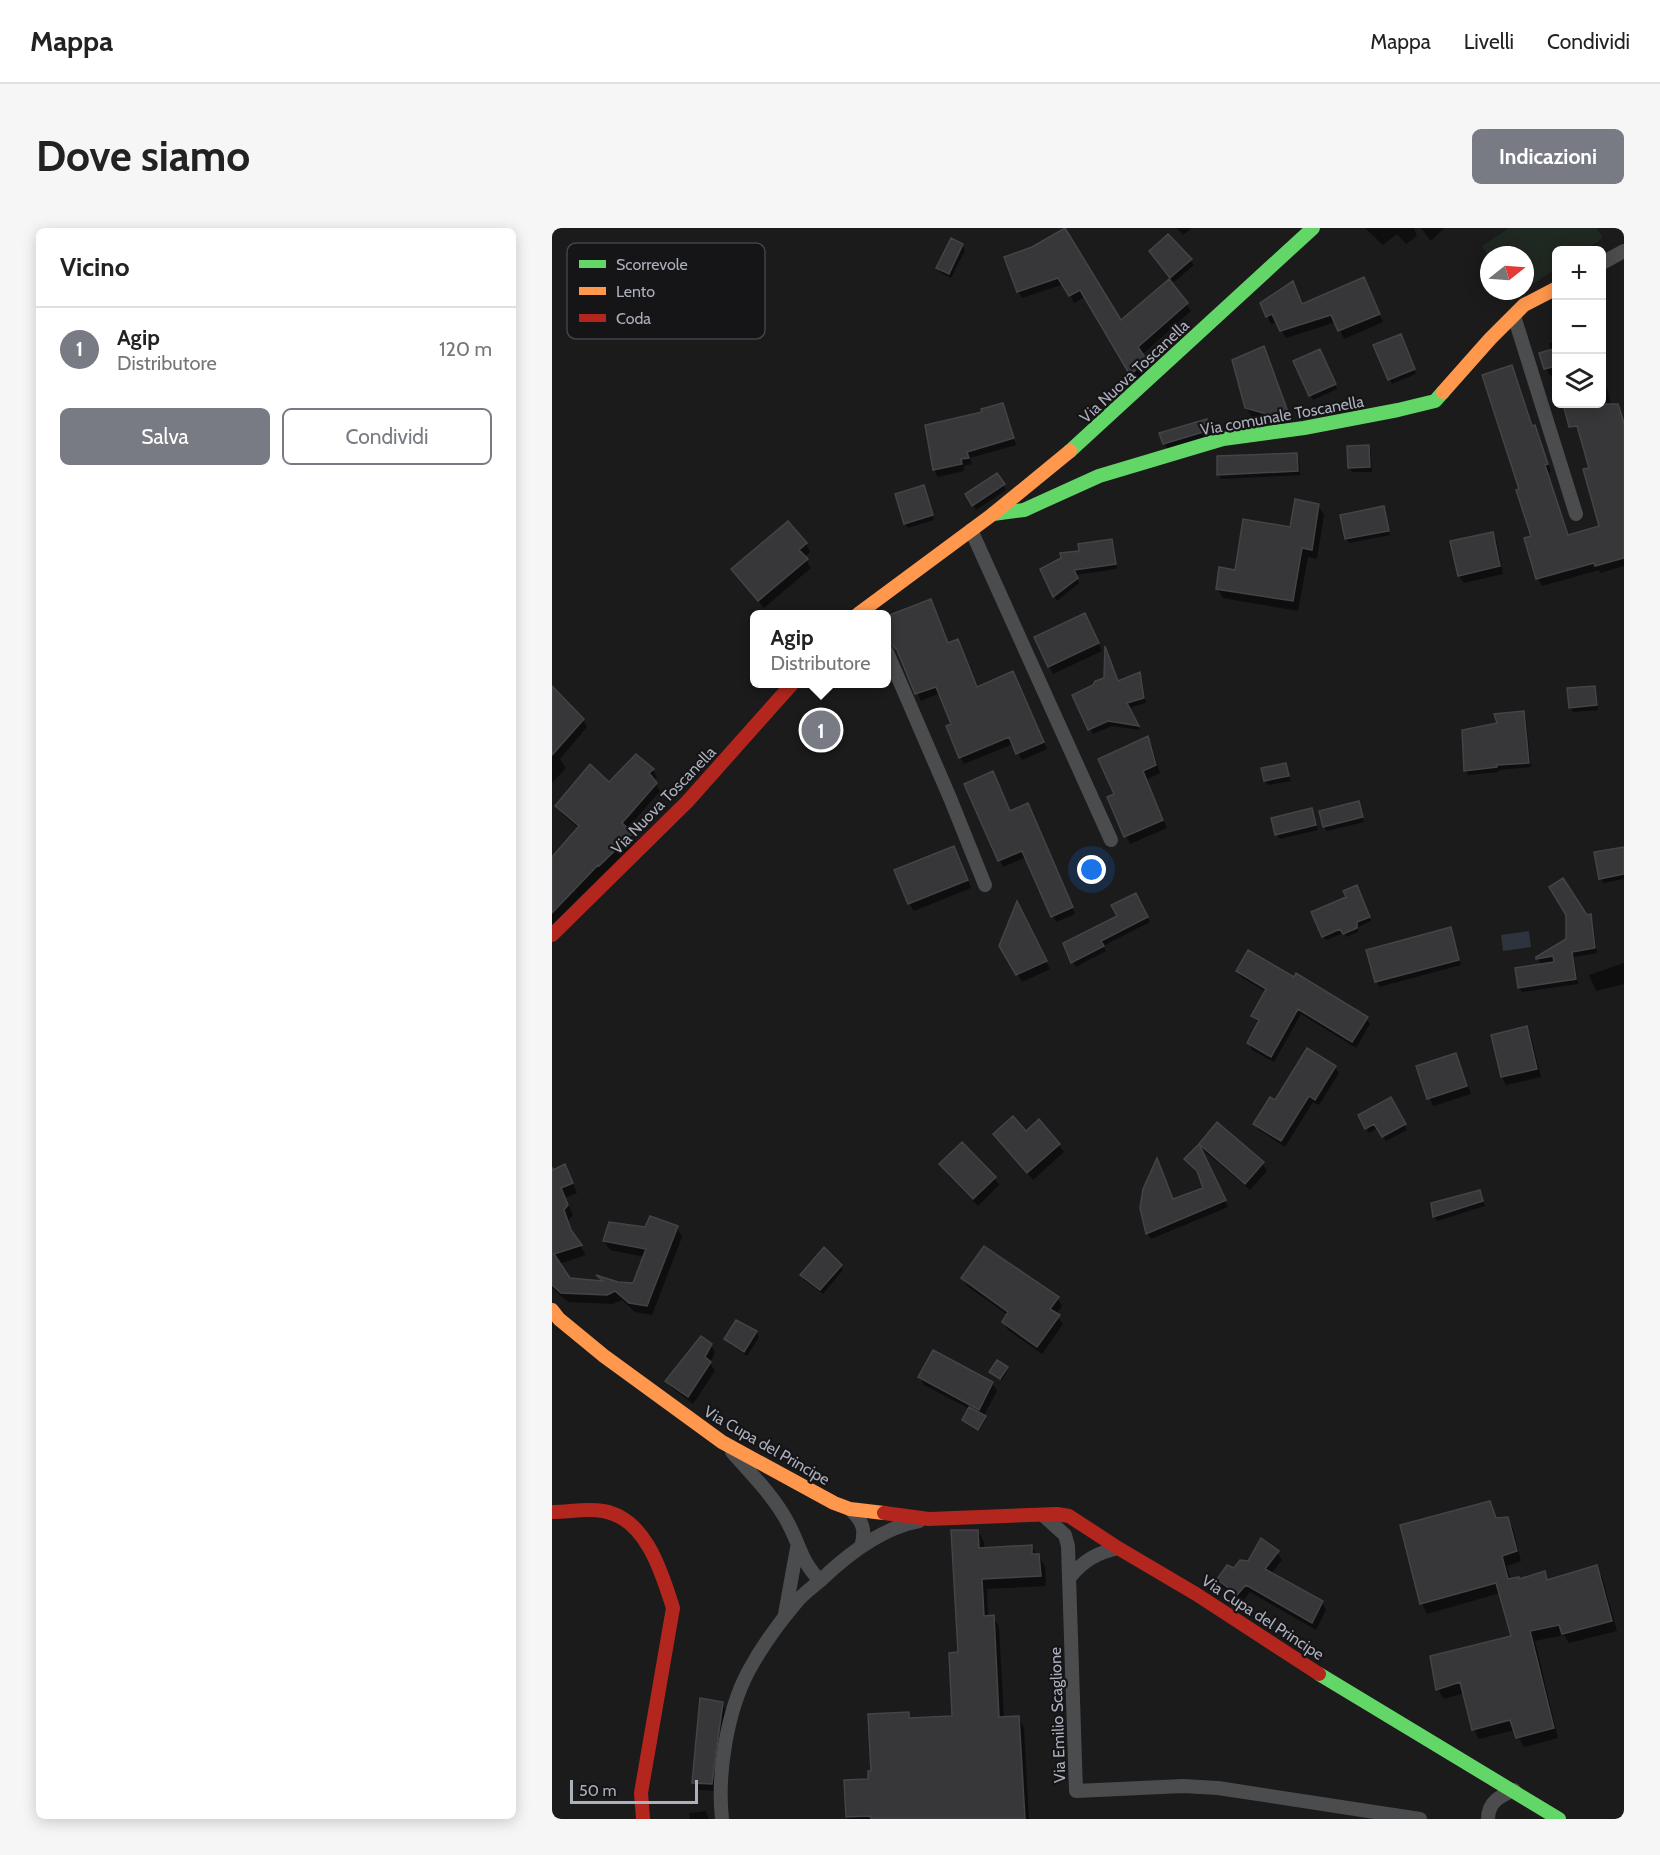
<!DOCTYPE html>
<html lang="it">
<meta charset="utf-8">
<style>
:root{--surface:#fff;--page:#f6f6f6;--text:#222;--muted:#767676;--line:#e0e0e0;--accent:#797b84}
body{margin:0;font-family:Cabin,sans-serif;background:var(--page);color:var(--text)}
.controls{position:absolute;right:18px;top:18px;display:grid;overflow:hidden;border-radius:9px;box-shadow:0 3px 15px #0003}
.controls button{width:54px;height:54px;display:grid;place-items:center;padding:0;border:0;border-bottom:2px solid var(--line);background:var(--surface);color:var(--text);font:30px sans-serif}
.compass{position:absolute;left:928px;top:18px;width:54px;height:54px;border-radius:50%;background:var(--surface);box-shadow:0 3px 15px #0003;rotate:73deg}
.scale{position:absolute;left:18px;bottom:15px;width:128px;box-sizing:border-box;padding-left:6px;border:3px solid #acafbc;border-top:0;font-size:16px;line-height:21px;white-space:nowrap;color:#acafbc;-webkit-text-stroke:4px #151517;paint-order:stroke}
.you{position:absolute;left:540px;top:642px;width:21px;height:21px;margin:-15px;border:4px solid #fff;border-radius:50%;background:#1a73e8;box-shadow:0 0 0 9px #1a73e833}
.badge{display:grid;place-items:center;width:39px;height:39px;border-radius:50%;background:var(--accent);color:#fff;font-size:20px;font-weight:700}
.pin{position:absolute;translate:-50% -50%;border:3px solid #fff;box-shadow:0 2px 6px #0006}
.popup{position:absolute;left:198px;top:382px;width:141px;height:78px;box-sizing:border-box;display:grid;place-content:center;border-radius:9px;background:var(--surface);filter:drop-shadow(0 2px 4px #0005);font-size:20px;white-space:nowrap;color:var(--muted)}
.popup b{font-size:22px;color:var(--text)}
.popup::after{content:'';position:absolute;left:50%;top:100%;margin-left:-12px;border:12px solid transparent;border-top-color:var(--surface)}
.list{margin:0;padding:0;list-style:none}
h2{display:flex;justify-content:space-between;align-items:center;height:78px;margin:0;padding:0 24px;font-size:26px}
h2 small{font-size:20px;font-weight:400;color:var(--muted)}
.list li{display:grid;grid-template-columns:39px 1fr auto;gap:18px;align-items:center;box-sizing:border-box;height:84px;padding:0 24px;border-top:2px solid var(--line)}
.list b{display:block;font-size:22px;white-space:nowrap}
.list p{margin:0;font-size:20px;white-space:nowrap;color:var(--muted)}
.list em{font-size:20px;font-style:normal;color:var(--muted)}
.actions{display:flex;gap:12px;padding:18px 24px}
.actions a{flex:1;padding:14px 0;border:2px solid var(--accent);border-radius:9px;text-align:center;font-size:21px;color:var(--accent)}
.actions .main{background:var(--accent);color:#fff}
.icon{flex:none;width:33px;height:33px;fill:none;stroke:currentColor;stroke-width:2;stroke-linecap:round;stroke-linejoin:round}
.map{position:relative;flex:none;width:1072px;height:1591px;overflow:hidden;border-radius:9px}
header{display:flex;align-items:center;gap:36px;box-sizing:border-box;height:84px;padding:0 30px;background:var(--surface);border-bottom:2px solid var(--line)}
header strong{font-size:28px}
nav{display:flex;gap:33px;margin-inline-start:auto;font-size:21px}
.intro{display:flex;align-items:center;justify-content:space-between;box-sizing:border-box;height:144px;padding:0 36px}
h1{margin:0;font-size:42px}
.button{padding:15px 27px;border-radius:9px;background:var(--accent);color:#fff;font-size:21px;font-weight:700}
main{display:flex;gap:36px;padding:0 36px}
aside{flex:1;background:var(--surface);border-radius:9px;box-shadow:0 3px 15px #0003}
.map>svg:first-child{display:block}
</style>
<header>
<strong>Mappa</strong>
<nav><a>Mappa</a><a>Livelli</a><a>Condividi</a></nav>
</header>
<div class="intro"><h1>Dove siamo</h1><a class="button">Indicazioni</a></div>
<main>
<aside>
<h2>Vicino<small></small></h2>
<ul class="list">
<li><span class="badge">1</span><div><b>Agip</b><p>Distributore</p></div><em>120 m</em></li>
</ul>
<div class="actions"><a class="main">Salva</a><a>Condividi</a></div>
</aside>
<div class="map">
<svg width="1072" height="1591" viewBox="0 0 1072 1591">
<rect width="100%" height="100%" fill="#1b1b1b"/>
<!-- green -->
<path fill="#202822" d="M 957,0 L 1045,0 L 1051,10 L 1033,22 L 1005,22 L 1004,41 L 973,61 L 973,27 L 937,27 L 937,29 L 930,18 Z"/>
<!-- water -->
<path fill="#2d343e" d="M 977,703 L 979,719 L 951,723 L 949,707 Z"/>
<!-- shadow -->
<path fill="#0007" d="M 625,0 L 640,0 L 631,7 Z
M 813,0 L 862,0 L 865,8 L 854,16 L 845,6 L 831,17 Z
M 869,0 L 892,0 L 879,13 Z
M 616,8 L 642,37 L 622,54 L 601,28 Z
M 410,17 L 413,22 L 399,50 L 389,45 L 386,40 Z
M 481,20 L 568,94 L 617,53 L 639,83 L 590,127 L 598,140 L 584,153 L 534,68 L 522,75 L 512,56 L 470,70 L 466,63 Z
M 812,51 L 831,94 L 792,111 L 784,94 L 734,110 L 725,94 L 719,96 L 710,76 L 750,77 Z
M 851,112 L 864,146 L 840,156 L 837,151 Z
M 1005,113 L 1005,146 L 998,148 L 989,126 L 999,123 L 997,115 Z
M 712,120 L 716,128 L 739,191 L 723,195 L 699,188 L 695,180 Z
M 770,128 L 785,161 L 761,172 L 743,134 Z
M 960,139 L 964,147 L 981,200 L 987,207 L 999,244 L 996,245 L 1017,308 L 1049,299 L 1039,241 L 1023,186 L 1014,179 L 1013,176 L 1050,176 L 1050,142 L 1051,145 L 1060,179 L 1072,194 L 1072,338 L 1048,345 L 1047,342 L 990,358 L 986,351 L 974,311 L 981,309 L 968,262 Z
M 450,177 L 464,217 L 418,230 L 420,236 L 412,238 L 412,243 L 386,249 L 382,242 L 375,198 L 432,185 Z
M 657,198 L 660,207 L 615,221 L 609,206 Z
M 817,218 L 819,223 L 820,244 L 800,244 L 798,239 Z
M 744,227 L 747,231 L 748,247 L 669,251 L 667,246 Z
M 445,247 L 454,262 L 424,282 L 415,267 Z
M 374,264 L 382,292 L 356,300 L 353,295 Z
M 766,277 L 772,287 L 765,331 L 756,329 L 746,383 L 671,370 L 665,360 Z
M 831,280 L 838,307 L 797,315 L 795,311 Z
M 940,306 L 945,314 L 951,346 L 912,355 L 907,347 Z
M 559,313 L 562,318 L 565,341 L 523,347 L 527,355 L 505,373 L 490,342 L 511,331 Z
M 254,316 L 258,324 L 252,329 L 259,340 L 212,380 L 181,342 Z
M 382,380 L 396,416 L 426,461 L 465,452 L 495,521 L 470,532 L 461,516 L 412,536 L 408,529 L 401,497 L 388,465 L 369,473 L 349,427 L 341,416 L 335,401 L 335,390 Z
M 537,394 L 550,423 L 501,446 L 497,438 Z
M 587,445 L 590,450 L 594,475 L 577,480 L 588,502 L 560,498 L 541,506 L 522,468 L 566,454 Z
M 0,457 L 31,492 L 35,499 L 8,531 L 14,540 L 0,555 Z
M 1042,459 L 1045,464 L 1046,482 L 1021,484 L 1018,479 Z
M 972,484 L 974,489 L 979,539 L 947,542 L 947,544 L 916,547 L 914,542 Z
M 596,510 L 600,518 L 608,545 L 594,552 L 615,600 L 578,616 L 574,608 L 564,567 Z
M 734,537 L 739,553 L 716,557 L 713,553 Z
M 101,542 L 105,549 L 101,553 L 108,563 L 75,601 L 84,613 L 0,697 L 0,631 L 27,600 L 10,586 L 5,578 L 58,556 Z
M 414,557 L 458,585 L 479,583 L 523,686 L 504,694 L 474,629 L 451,639 Z
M 806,575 L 812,594 L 775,603 L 772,599 Z
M 759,581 L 766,602 L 728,611 L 725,607 Z
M 1072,620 L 1072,651 L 1051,655 L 1049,650 L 1044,625 Z
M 406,627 L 419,660 L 362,683 L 357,675 Z
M 806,663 L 819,693 L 806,699 L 806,704 L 794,709 L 792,705 L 774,712 L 771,708 L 796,670 Z
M 583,667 L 598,694 L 551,718 L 554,723 L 524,739 L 521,734 L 567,689 Z
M 468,683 L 498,741 L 470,754 L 449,718 Z
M 1039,688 L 1041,693 L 1045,725 L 1022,729 L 1026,756 L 970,764 L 967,760 L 990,738 L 985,730 L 1016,712 L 1034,689 Z
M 899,701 L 909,737 L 827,759 L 816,723 Z
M 1072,735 L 1072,756 L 1044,763 L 1037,747 Z
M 685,743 L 814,790 L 818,796 L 804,820 L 749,786 L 722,834 L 700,822 L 696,815 L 707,796 L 701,788 L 714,764 L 689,749 Z
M 975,800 L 979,808 L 989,849 L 954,857 L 950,849 L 941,808 Z
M 904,827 L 919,866 L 881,878 L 866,839 Z
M 783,839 L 787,845 L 767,877 L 761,874 L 733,919 L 707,902 L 703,896 L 723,874 Z
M 838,871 L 855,902 L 834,913 L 826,900 L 817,905 L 808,888 Z
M 474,905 L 507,917 L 512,924 L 481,952 L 443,907 Z
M 649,916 L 710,935 L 715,943 L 698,962 L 653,924 Z
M 650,925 L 676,979 L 599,1011 L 595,1005 L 605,933 L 621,972 L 653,961 L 648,948 L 634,931 Z
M 389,936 L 442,950 L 447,957 L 426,978 L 393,944 Z
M 13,938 L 25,965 L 13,970 L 21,987 L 16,993 L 22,1008 L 34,1027 L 7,1036 L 17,1051 L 50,1054 L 48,1049 L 66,1055 L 82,1057 L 93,1029 L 58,1022 L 52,1013 L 94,1001 L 125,1000 L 130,1009 L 100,1087 L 83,1084 L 70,1072 L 61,1076 L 16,1074 L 0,1060 L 0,944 Z
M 927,964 L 933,978 L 885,993 L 882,988 Z
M 288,1038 L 291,1042 L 271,1066 L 252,1052 L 250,1048 Z
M 411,1051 L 505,1070 L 510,1078 L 504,1086 L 511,1096 L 490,1126 L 456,1102 L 451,1094 L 456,1087 L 415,1058 Z
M 204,1104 L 207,1109 L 195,1128 L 177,1116 L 174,1111 Z
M 159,1117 L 163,1125 L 158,1135 L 163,1143 L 141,1176 L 120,1160 L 115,1153 Z
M 455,1140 L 456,1142 L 450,1152 L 439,1144 Z
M 368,1149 L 440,1155 L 445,1163 L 431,1189 L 434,1191 L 427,1203 L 412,1192 L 418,1181 L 372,1157 Z
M 937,1275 L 945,1292 L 955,1290 L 961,1300 L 969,1333 L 955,1338 L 959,1352 L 967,1353 L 992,1345 L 996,1353 L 1044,1339 L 1050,1349 L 1065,1403 L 1017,1415 L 1012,1407 L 983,1413 L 1006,1510 L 972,1519 L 963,1502 L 927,1511 L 922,1501 L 912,1465 L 892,1471 L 886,1461 L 961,1409 L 948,1365 L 875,1386 L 870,1376 L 850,1298 Z
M 426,1303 L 432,1314 L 432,1321 L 479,1318 L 493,1338 L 494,1358 L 435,1361 L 436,1389 L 441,1389 L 447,1399 L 452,1490 L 466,1489 L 472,1500 L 477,1591 L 296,1591 L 295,1589 L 356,1486 L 359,1492 L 402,1489 L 407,1425 Z
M 725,1324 L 730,1332 L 719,1346 L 770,1374 L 774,1382 L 764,1402 L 698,1364 L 690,1374 L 671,1359 L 667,1351 L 697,1334 Z
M 170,1476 L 175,1484 L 164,1563 L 146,1562 L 141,1555 Z
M 154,1583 L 157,1591 L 138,1591 L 137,1585 Z"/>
<!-- building -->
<path fill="#373739" stroke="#434447" stroke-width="1.5" d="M 513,0 L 569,92 L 617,51 L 636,75 L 586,119 L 595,132 L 578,147 L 528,62 L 517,68 L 506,50 L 465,64 L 452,29 L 480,19 Z
M 616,6 L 640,31 L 618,50 L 597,23 Z
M 399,10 L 411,16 L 397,46 L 384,40 Z
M 812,49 L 828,86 L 786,103 L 779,87 L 728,103 L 720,86 L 714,89 L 708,75 L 741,53 L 750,76 Z
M 849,106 L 863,141 L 836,152 L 821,117 Z
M 712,118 L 736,184 L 718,187 L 693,180 L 680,132 Z
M 1005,120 L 1005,138 L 992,141 L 987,125 Z
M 768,121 L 784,156 L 757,168 L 741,133 Z
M 960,137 L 980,198 L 983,197 L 996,236 L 993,237 L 1016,307 L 1047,298 L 1031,241 L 1037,240 L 1025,198 L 1017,199 L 1011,176 L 1066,176 L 1072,195 L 1072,330 L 1043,338 L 1042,335 L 984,351 L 972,310 L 979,308 L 964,262 L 967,261 L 930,147 Z
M 451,175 L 462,210 L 415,224 L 417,230 L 409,231 L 410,236 L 381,242 L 373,197 L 430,184 L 429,181 Z
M 655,191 L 658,202 L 611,216 L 607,205 Z
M 817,217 L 818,239 L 796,240 L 795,218 Z
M 745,225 L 746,243 L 665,247 L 665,228 Z
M 445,245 L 453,256 L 420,278 L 413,266 Z
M 372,257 L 381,287 L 352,296 L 343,266 Z
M 743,271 L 767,276 L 760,322 L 750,320 L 741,373 L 664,361 L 667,339 L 683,342 L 691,291 L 738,299 Z
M 832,278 L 837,303 L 793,311 L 788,287 Z
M 236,293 L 255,315 L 247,322 L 256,331 L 206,373 L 179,341 Z
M 941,304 L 948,338 L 906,348 L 898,313 Z
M 560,311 L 564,336 L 522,342 L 526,350 L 501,369 L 488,341 L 509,330 L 508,325 L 527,323 L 526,316 Z
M 379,371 L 396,415 L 406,411 L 425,459 L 461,443 L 492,514 L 464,526 L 457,509 L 407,530 L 394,498 L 399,496 L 384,459 L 363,466 L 345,422 L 339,416 L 335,405 L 335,388 Z
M 533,385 L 547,415 L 496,439 L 482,409 Z
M 553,418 L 566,453 L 588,444 L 592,470 L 575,475 L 587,498 L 556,493 L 536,502 L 520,467 L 541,457 L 543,453 L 552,450 Z
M 0,458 L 32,491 L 0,527 Z
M 1043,458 L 1045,477 L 1017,480 L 1015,460 Z
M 972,483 L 977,535 L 945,537 L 945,539 L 912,543 L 910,502 L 945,495 L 942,486 Z
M 596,508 L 604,537 L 591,543 L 611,592 L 572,609 L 555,569 L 562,566 L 546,531 Z
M 84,526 L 102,541 L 97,545 L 105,555 L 70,595 L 81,605 L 47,638 L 46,637 L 0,685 L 0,629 L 27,598 L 3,578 L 38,536 L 57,554 Z
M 734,535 L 737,548 L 712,553 L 709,540 Z
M 441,543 L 458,583 L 476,575 L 521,679 L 499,689 L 470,623 L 446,633 L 412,556 Z
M 807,573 L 811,589 L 771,599 L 767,583 Z
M 760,580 L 764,597 L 723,607 L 719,590 Z
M 402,618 L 416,652 L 356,676 L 342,642 Z
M 1072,619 L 1072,646 L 1047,651 L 1042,624 Z
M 1011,650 L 1035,687 L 1039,686 L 1043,720 L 1020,724 L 1024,751 L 966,760 L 963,740 L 1002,734 L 1001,728 L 984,731 L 984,729 L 1014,711 L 1014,687 L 997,659 Z
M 805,657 L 818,689 L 805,694 L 805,700 L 791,706 L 788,701 L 770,709 L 759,684 L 794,669 L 791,663 Z
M 584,665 L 596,689 L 549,713 L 552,718 L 519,735 L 511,715 L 565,688 L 559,677 Z
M 465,673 L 495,733 L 464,747 L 447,718 Z
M 899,699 L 907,732 L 823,754 L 814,722 Z
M 696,722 L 742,749 L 744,745 L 816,789 L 800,814 L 746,781 L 719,829 L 695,815 L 707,792 L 699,788 L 714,761 L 684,743 Z
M 975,798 L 985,841 L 949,849 L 939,807 Z
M 755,820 L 784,838 L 763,872 L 757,868 L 729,913 L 701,896 L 718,869 L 723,872 Z
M 904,825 L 915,858 L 875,871 L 864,838 Z
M 839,869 L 854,896 L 830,909 L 822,896 L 813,901 L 806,887 Z
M 461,888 L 474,903 L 487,891 L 508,916 L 475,945 L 441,906 Z
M 665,894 L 712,934 L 693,956 L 647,916 Z
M 410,914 L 444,949 L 421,971 L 387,936 Z
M 647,916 L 674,972 L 594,1006 L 588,980 L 591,961 L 605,930 L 621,971 L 651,960 L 645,943 L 632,931 Z
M 13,936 L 21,955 L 9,960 L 16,977 L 12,982 L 19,1002 L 30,1017 L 2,1026 L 18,1050 L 51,1053 L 44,1047 L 66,1054 L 81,1055 L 94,1021 L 51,1013 L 57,994 L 93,999 L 98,988 L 126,998 L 95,1078 L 77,1075 L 63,1063 L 55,1067 L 9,1065 L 0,1057 L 0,939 L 1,942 Z
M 928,962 L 931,973 L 881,989 L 879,975 Z
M 432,1018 L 507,1069 L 498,1081 L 508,1087 L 485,1119 L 450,1094 L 456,1084 L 409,1050 Z
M 272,1019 L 290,1037 L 268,1062 L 248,1047 Z
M 184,1092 L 205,1103 L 192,1124 L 172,1111 Z
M 149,1108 L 160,1116 L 153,1129 L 159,1134 L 136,1169 L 113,1153 Z
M 381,1122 L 441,1154 L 427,1182 L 366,1149 Z
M 445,1132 L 456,1139 L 448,1151 L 437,1144 Z
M 417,1179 L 434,1188 L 426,1202 L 410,1192 Z
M 938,1273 L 944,1290 L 956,1289 L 965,1323 L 950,1328 L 956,1351 L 967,1349 L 967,1351 L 993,1343 L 995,1352 L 1045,1337 L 1060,1393 L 1010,1406 L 1007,1397 L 978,1403 L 1002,1500 L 964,1510 L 958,1492 L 920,1502 L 908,1454 L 884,1462 L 878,1428 L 959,1408 L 944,1355 L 868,1376 L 848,1297 Z
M 399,1302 L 426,1302 L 427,1320 L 480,1317 L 480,1326 L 487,1326 L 489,1348 L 430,1351 L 432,1388 L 442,1387 L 447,1489 L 467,1488 L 473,1591 L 319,1591 L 318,1588 L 294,1589 L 292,1552 L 316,1551 L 316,1543 L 319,1543 L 316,1486 L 357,1484 L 357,1490 L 400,1488 L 397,1425 L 406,1424 Z
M 709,1310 L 727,1323 L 713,1341 L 771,1373 L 760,1395 L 694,1357 L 685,1367 L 665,1351 L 675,1337 L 682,1340 L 688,1332 L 696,1333 Z
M 148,1470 L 171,1474 L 160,1556 L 140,1555 Z"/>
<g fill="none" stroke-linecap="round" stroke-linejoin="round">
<!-- street -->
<path stroke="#4b4c4e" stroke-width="14" d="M 1050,35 L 1072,23
M 962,88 L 1024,286
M 419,302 L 559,612
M 335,424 L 398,570 L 433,657
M 180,1224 C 200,1247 223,1269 237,1297 C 249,1320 248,1331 268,1353
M 298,1281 C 311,1293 314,1302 309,1319
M 492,1288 L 513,1307 L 516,1318 L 524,1563 L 631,1558 L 666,1560 L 868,1591
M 518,1349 C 532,1332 545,1325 566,1320
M 233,1386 L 245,1320
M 170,1591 C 165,1546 175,1484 196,1444 C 209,1420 226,1396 243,1376 C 250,1366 261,1359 270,1351 C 296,1326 330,1300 367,1293
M 936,1591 C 936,1574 948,1568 962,1562"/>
<!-- fast -->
<path stroke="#63d668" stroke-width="14" d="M 518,223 L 761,0
M 441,286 L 472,282 L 547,248 L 671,211 L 752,200 L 846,182 L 883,173 L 891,164
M 767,1446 L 1007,1591"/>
<!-- slow -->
<path stroke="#ff974d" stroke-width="14" d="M 891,164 L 938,111 L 972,77 L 1005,60
M 306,386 L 441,286 L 518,223
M 0,1082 L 7,1091 L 52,1128 L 170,1214 L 282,1275 L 298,1281 L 332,1285"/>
<!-- jam -->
<path stroke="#b3261e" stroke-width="14" d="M 0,707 L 135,574 L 240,456
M 0,1284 C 17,1284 34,1280 51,1283 C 94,1290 110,1345 121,1380 L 89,1565 L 91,1591
M 332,1285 L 377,1291 L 505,1286 L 517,1288 L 566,1320 L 644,1366 L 767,1446"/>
</g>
<g text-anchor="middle" stroke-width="4.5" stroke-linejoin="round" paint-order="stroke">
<!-- street labels -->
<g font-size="16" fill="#acafbc" stroke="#151517">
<text transform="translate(582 143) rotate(-43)" y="6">Via Nuova Toscanella</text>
<text transform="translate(730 187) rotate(-10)" y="6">Via comunale Toscanella</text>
<text transform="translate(111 572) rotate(-46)" y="6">Via Nuova Toscanella</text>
<text transform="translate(215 1217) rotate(30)" y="6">Via Cupa del Principe</text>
<text transform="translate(711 1389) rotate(33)" y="6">Via Cupa del Principe</text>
<text transform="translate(505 1487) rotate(-92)" y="6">Via Emilio Scaglione</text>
</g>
</g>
<!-- legend -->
<rect x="15" y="15" width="198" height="96" rx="9" fill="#151517" stroke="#424349" stroke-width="1.5"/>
<rect x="27" y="32" width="27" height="8" fill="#63d668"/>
<rect x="27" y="59" width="27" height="8" fill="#ff974d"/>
<rect x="27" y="86" width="27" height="8" fill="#b3261e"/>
<g font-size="16" fill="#acafbc">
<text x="64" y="42">Scorrevole</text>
<text x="64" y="69">Lento</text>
<text x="64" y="96">Coda</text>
</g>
</svg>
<div class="controls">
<button>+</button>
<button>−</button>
<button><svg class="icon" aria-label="layers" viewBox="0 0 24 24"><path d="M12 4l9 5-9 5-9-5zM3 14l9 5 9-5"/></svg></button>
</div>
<svg class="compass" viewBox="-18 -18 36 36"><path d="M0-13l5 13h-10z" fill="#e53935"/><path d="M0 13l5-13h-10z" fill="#767676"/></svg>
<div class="scale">50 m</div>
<div class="you"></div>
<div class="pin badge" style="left:269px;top:502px">1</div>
<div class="popup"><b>Agip</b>Distributore</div>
</div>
</main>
